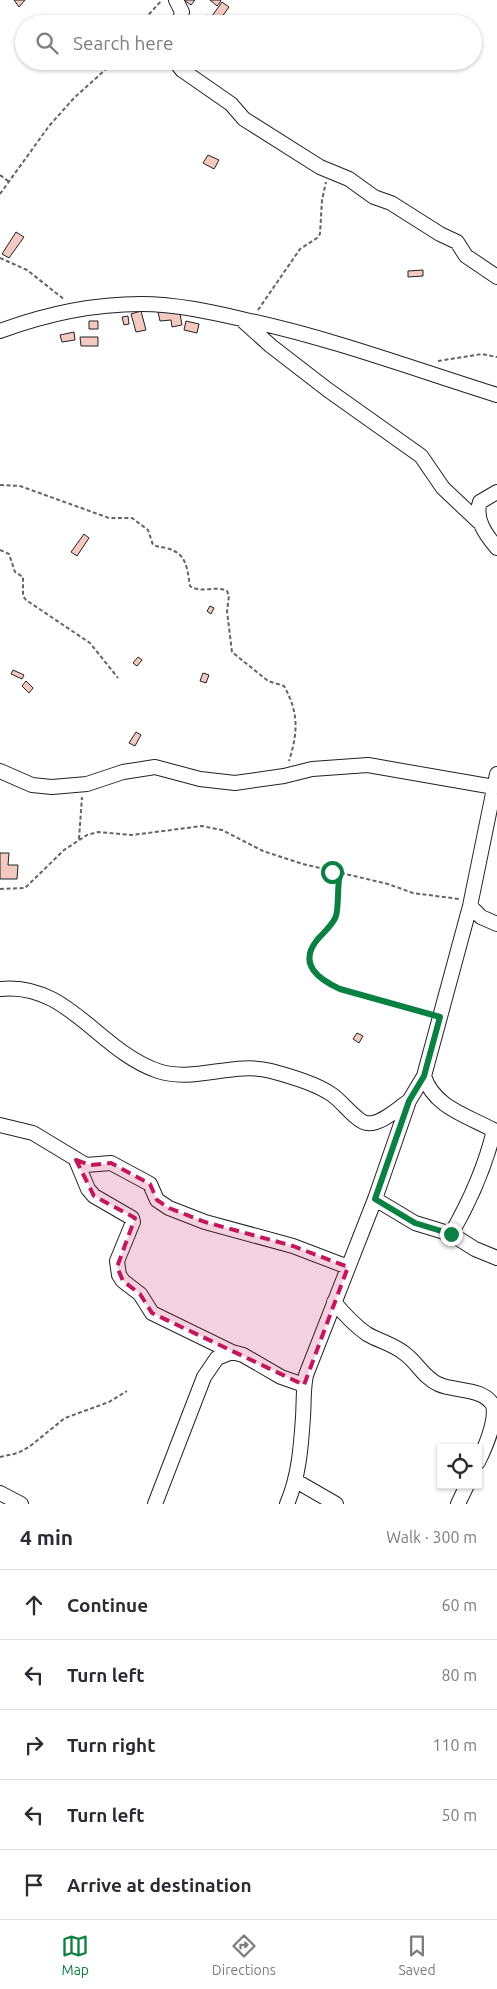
<!DOCTYPE html>
<meta charset="utf-8">
<style>
:root{--surface:#fff;--page:#f7f7f7;--text:#2b2b33;--muted:#7c7c81;--line:#e1e1e2;--accent:#0b8043}
body{margin:0;font-family:Ubuntu,sans-serif;background:var(--page);color:var(--text)}
.controls{position:absolute;right:15px;bottom:15px;display:grid;overflow:hidden;border-radius:0px;box-shadow:0 1px 4px #0004}
.controls button{width:45px;height:45px;display:grid;place-items:center;padding:0;border:0;border-bottom:1px solid var(--line);background:var(--surface);color:var(--text);font:25px sans-serif}
.stop{position:absolute;width:15px;height:15px;margin:-11px;border:4px solid #0b8043;border-radius:50%;background:#fff}
.stop.end{background:#0b8043;border-color:#fff;box-shadow:0 1px 5px #0008}
.list{margin:0;padding:0;list-style:none}
h2{display:flex;justify-content:space-between;align-items:center;height:65px;margin:0;padding:0 20px;font-size:21px}
h2 small{font-size:16px;font-weight:400;color:var(--muted)}
.list li{display:grid;grid-template-columns:32px 1fr auto;gap:15px;align-items:center;box-sizing:border-box;height:70px;padding:0 20px;border-top:1px solid var(--line)}
.list b{display:block;font-size:19px;white-space:nowrap}
.list em{font-size:16px;font-style:normal;color:var(--muted)}
.icon{flex:none;width:28px;height:28px;fill:none;stroke:currentColor;stroke-width:2;stroke-linecap:round;stroke-linejoin:round}
.map{position:relative;flex:none;width:497px;height:1504px;overflow:hidden}
.search{position:absolute;background:var(--surface);box-shadow:0 1px 4px #0004;left:15px;right:15px;top:15px;height:55px;display:flex;align-items:center;gap:12px;box-sizing:border-box;padding:0 18px;border-radius:28px;color:var(--muted);font-size:19px}
.sheet{height:415px;background:var(--surface)}
nav{display:flex;justify-content:space-around;align-items:center;box-sizing:border-box;height:70px;border-top:1px solid var(--line);background:var(--surface);font-size:14px;color:var(--muted)}
nav a{display:grid;justify-items:center;gap:2px}
nav .on{color:var(--accent)}
.map>svg:first-child{display:block}
</style>
<div class="map">
<svg width="497" height="1504" viewBox="0 0 497 1504">
<rect width="100%" height="100%" fill="#fff"/>
<!-- building -->
<path fill="#f3c9c0" stroke="#222" d="M 14,0 L 25,0 L 19,7 Z
M 184,0 L 195,0 L 191,5 Z
M 210,0 L 220,0 L 221,1 L 217,6 Z
M 222,2 L 229,7 L 219,21 L 212,16 Z
M 207,15 L 212,18 L 209,24 L 203,21 Z
M 208,155 L 219,160 L 214,169 L 203,163 Z
M 16,232 L 24,237 L 9,258 L 2,254 Z
M 423,270 L 423,276 L 408,277 L 408,271 Z
M 179,308 L 182,325 L 172,327 L 171,320 L 160,321 L 158,312 Z
M 141,311 L 146,330 L 136,332 L 131,314 Z
M 128,316 L 129,324 L 124,325 L 122,317 Z
M 89,321 L 98,321 L 98,329 L 89,329 Z
M 186,321 L 199,324 L 197,333 L 184,330 Z
M 74,332 L 75,340 L 62,342 L 60,335 Z
M 80,337 L 98,337 L 98,346 L 81,346 Z
M 84,534 L 89,538 L 77,556 L 71,552 Z
M 210,606 L 214,608 L 211,614 L 207,611 Z
M 138,657 L 142,660 L 137,666 L 133,663 Z
M 13,670 L 24,675 L 22,679 L 11,674 Z
M 203,673 L 209,675 L 206,683 L 200,681 Z
M 26,681 L 33,688 L 29,693 L 22,686 Z
M 136,732 L 141,735 L 135,746 L 129,743 Z
M 0,853 L 9,853 L 8,865 L 18,865 L 17,879 L 0,879 Z
M 357,1033 L 363,1036 L 359,1043 L 353,1039 Z"/>
<g fill="none" stroke-linecap="round" stroke-linejoin="round">
<!-- minor casing -->
<g stroke="#222" stroke-width="16">
<path id="minor" d="M 176,0 L 182,12 L 179,24
M 175,61 L 182,70 L 231,104 L 244,119 L 320,167 L 349,179 L 374,197 L 391,203 L 440,234 L 457,242 L 466,256 L 497,277
M 241,319 L 271,346 L 328,390 L 421,456 L 443,488 L 479,522
M 0,331 C 46,314 92,304 141,304 C 176,304 212,312 246,320 C 331,338 414,369 497,395
M 497,492 L 480,502 C 474,519 486,535 497,548
M 0,771 L 32,785 L 52,787 L 87,784 L 123,772 L 155,767 L 200,779 L 235,783 L 284,776 L 312,769 L 368,765 L 494,787
M 470,906 L 481,917 L 497,924
M 0,989 C 67,981 99,1051 158,1071 C 194,1083 234,1061 271,1071 C 290,1076 315,1083 331,1094 C 341,1100 356,1121 366,1123 C 380,1126 398,1108 409,1101
M 424,1076 C 434,1108 469,1116 497,1132
M 0,1125 L 33,1133 L 86,1165 L 111,1163 L 150,1184 L 157,1200 L 169,1208 L 205,1222 L 293,1246 L 348,1267
M 76,1160 L 88,1189 L 94,1196 L 132,1218 L 133,1222 L 117,1261 L 119,1275 L 123,1281 L 140,1294 L 152,1313 L 232,1352
M 375,1199 L 415,1223 L 451,1234 L 475,1249 L 497,1258
M 451,1234 C 470,1201 485,1168 494,1130
M 334,1302 C 344,1314 354,1325 367,1334 C 379,1341 393,1344 404,1353 C 417,1362 423,1377 438,1384 C 455,1392 482,1387 493,1405 C 497,1420 485,1448 478,1462
M 296,1481 L 336,1504
M 0,1493 L 21,1504
M 155,1504 L 204,1377 L 217,1358 L 232,1352 L 243,1355 L 281,1377 L 304,1385
M 287,1504 C 299,1476 301,1447 303,1417 C 304,1402 303,1389 306,1375 L 375,1199 L 409,1101 L 424,1076 L 470,906 L 497,774
M 458,1504 L 467,1485"/>
</g>
<!-- path -->
<path stroke="#646464" stroke-width="2" stroke-dasharray="4 2.5" stroke-linecap="butt" d="M 140,24 L 162,0
M 0,175 L 8,181
M 0,194 L 49,126 L 74,98 L 115,61
M 0,258 L 27,270 L 65,300
M 258,310 L 300,249 L 317,238 L 320,234 L 322,200 L 326,182
M 438,361 L 482,354 L 497,357
M 0,485 L 20,486 L 109,518 L 132,518 L 148,530 L 153,545 C 158,547 161,547 166,548 C 187,553 187,568 190,586 C 201,594 216,585 227,591 L 229,596 L 227,611 L 232,652 L 268,681 L 284,686 C 299,713 298,732 289,761
M 0,550 L 9,554 L 15,572 L 23,577 L 23,596 L 26,600 L 90,643 L 118,678
M 79,839 L 82,797
M 340,873 C 337,887 340,905 336,916 C 333,925 323,933 317,940 C 298,965 318,979 340,989 L 428,1013
M 0,889 L 25,888 L 64,850 L 87,835 L 98,832 L 132,835 L 202,826 L 222,830 L 263,851 L 303,864 L 388,884 L 413,893 L 459,899
M 0,1457 L 18,1453 L 29,1447 L 65,1418 L 109,1402 L 127,1391"/>
<!-- minor -->
<use href="#minor" stroke="#fff" stroke-width="14"/>
</g>
<g fill="none" stroke-linecap="round" stroke-linejoin="round">
<!-- route -->
<path stroke="#0b8043" stroke-width="6" d="M 332,872 L 340,873 C 337,887 339,905 336,916 C 333,925 323,933 317,940 C 298,964 318,979 340,989 L 440,1017 L 424,1076 L 409,1101 L 375,1199 L 415,1223 L 451,1234"/>
</g>
<!-- marked area -->
<path fill="#c2185b" fill-opacity="0.2" stroke="#c2185b" stroke-width="4" stroke-dasharray="10 6" stroke-linejoin="round" d="M 76,1160 L 90,1165 L 111,1163 L 150,1184 L 157,1200 L 169,1208 L 205,1222 L 293,1246 L 348,1267 L 304,1385 L 152,1313 L 140,1294 L 123,1281 L 117,1267 L 135,1218 L 94,1196 Z"/>
</svg>
<div class="controls">
<button><svg class="icon" aria-label="locate" viewBox="0 0 24 24"><circle cx="12" cy="12" r="6"/><path d="M12 2v4M12 18v4M2 12h4M18 12h4"/></svg></button>
</div>
<div class="stop" style="left:332px;top:872px"></div>
<div class="stop end" style="left:451px;top:1234px"></div>
<div class="search"><svg class="icon" aria-label="search" viewBox="0 0 24 24"><circle cx="10" cy="10" r="6"/><path d="M15 15l6 6"/></svg>Search here</div>
</div>
<section class="sheet">
<h2>4 min<small>Walk · 300 m</small></h2>
<ul class="list">
<li><svg class="icon" aria-label="ahead" viewBox="0 0 24 24"><path d="M12 20V5M6 11l6-6 6 6"/></svg><div><b>Continue</b></div><em>60 m</em></li>
<li><svg class="icon" aria-label="left" viewBox="0 0 24 24"><path d="M17 20v-9H6M10 6l-5 5 5 5"/></svg><div><b>Turn left</b></div><em>80 m</em></li>
<li><svg class="icon" aria-label="right" viewBox="0 0 24 24"><path d="M7 20v-9h11M14 6l5 5-5 5"/></svg><div><b>Turn right</b></div><em>110 m</em></li>
<li><svg class="icon" aria-label="left" viewBox="0 0 24 24"><path d="M17 20v-9H6M10 6l-5 5 5 5"/></svg><div><b>Turn left</b></div><em>50 m</em></li>
<li><svg class="icon" aria-label="arrive" viewBox="0 0 24 24"><path d="M6 21V4h12l-3 4 3 4H6"/></svg><div><b>Arrive at destination</b></div></li>
</ul>
</section>
<nav>
<a class="on"><svg class="icon" aria-label="map" viewBox="0 0 24 24"><path d="M3 6l6-2 6 2 6-2v14l-6 2-6-2-6 2zM9 4v14M15 6v14"/></svg>Map</a>
<a><svg class="icon" aria-label="directions" viewBox="0 0 24 24"><path d="M12 3l9 9-9 9-9-9zM9 14v-3h6M13 9l2 2-2 2"/></svg>Directions</a>
<a><svg class="icon" aria-label="saved" viewBox="0 0 24 24"><path d="M7 4h10v16l-5-4-5 4z"/></svg>Saved</a>
</nav>
